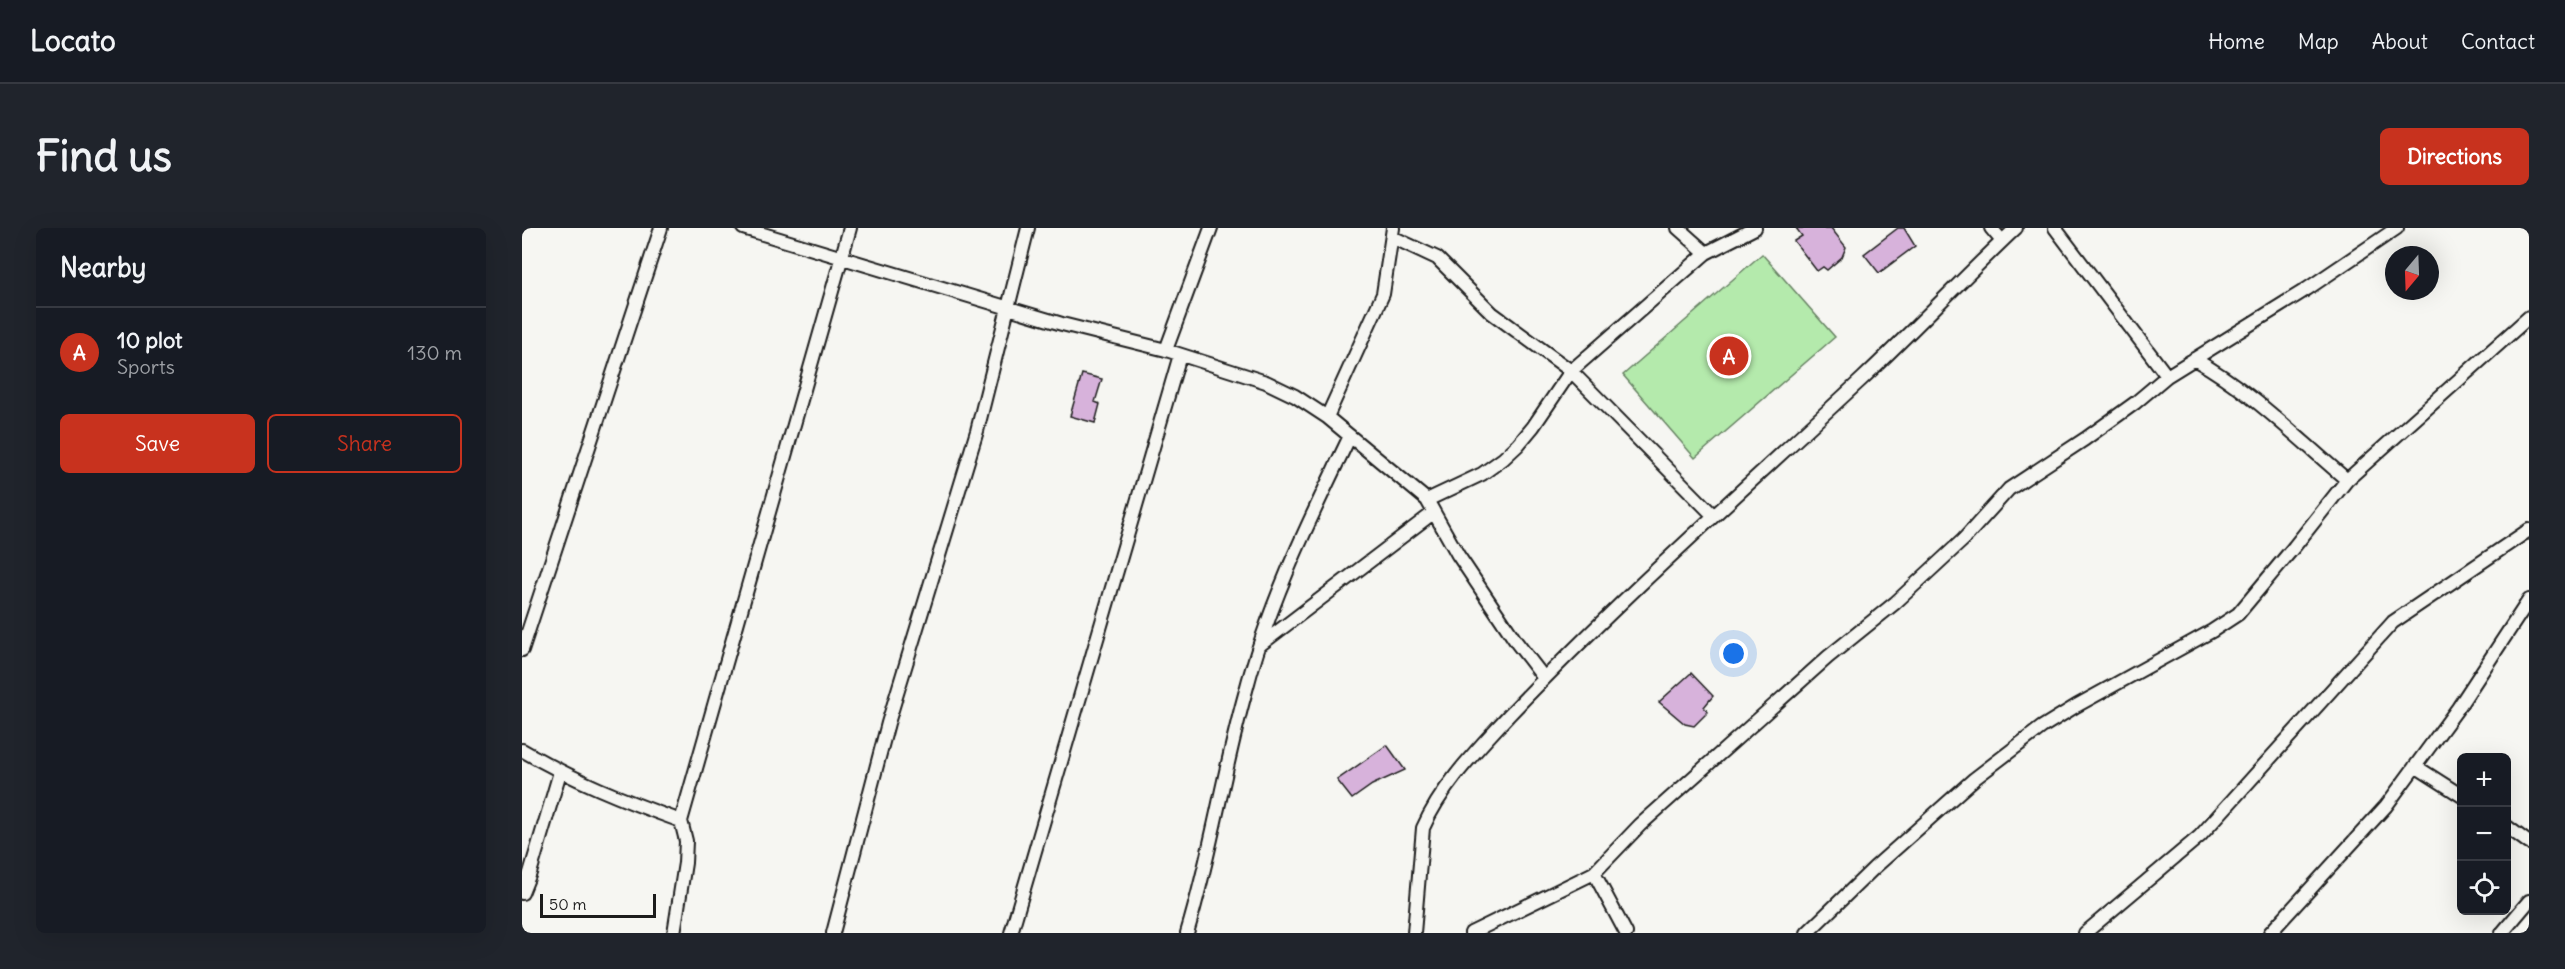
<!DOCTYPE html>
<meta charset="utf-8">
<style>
:root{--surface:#171b24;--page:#20242c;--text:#f1f3f6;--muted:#9ea1a6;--line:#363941;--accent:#c8321e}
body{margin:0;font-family:Delius,sans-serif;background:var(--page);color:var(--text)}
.controls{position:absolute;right:18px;bottom:18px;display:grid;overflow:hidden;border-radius:9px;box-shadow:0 6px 24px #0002}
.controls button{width:54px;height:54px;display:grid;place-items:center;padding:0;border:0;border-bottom:2px solid var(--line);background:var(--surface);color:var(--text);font:30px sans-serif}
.compass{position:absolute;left:1863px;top:18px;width:54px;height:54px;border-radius:50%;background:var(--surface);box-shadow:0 6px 24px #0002;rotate:199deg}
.scale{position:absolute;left:18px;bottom:15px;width:116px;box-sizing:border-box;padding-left:6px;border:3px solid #1c1c1c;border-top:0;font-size:16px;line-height:21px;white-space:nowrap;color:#1c1c1c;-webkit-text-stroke:4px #f6f6f2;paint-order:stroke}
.you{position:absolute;left:1212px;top:426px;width:21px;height:21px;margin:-15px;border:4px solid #fff;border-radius:50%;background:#1a73e8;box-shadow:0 0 0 9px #1a73e833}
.badge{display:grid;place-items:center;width:39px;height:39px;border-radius:50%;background:var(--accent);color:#fff;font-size:20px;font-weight:700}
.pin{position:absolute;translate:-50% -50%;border:3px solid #fff;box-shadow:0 2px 6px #0006}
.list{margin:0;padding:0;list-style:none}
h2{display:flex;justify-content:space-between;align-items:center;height:78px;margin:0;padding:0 24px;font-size:26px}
h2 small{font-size:20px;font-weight:400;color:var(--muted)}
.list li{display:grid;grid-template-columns:39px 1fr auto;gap:18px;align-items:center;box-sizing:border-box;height:90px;padding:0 24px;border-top:2px solid var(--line)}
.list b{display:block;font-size:22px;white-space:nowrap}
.list p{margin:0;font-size:20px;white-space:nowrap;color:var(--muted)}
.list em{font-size:20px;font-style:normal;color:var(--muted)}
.actions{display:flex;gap:12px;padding:18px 24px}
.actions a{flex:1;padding:14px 0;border:2px solid var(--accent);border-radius:9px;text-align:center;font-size:21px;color:var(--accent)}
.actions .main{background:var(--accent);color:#fff}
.icon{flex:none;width:33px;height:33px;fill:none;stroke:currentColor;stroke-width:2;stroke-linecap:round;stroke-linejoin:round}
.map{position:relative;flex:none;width:2007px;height:705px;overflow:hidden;border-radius:9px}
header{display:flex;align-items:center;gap:36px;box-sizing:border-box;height:84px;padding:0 30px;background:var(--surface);border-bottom:2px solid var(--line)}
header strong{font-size:28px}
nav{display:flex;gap:33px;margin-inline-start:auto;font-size:21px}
.intro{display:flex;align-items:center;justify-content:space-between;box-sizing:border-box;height:144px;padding:0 36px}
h1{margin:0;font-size:42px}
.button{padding:15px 27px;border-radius:9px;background:var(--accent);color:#fff;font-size:21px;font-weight:700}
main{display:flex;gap:36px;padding:0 36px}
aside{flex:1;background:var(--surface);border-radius:9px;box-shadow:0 6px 24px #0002}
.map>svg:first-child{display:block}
</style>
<header>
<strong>Locato</strong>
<nav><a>Home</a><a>Map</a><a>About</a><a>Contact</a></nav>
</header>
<div class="intro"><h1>Find us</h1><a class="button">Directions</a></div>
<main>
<aside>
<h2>Nearby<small></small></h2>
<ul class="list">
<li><span class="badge">A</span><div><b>10 plot</b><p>Sports</p></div><em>130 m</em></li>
</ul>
<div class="actions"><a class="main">Save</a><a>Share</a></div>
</aside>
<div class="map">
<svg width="2007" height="705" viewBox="0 0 2007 705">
<rect width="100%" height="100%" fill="#f6f6f2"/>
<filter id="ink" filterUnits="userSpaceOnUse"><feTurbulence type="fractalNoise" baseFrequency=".0167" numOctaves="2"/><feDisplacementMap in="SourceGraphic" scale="12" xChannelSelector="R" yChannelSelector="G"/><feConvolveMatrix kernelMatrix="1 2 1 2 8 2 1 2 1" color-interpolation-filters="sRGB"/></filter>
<g filter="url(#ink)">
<!-- park -->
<path fill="#b4eaac" stroke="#688364" stroke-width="1.5" d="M 1240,26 L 1313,109 L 1173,230 L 1101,147 Z"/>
<!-- building -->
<path fill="#d7b2db" stroke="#1c1c1c" stroke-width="1.5" d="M 1274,0 L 1309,0 L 1324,19 L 1320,29 L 1305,42 L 1301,39 L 1295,43 L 1272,13 L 1280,8 Z
M 1376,0 L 1382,0 L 1393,18 L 1357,45 L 1342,26 Z
M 560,146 L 580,151 L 573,174 L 578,176 L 573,195 L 548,188 Z
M 1169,445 L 1191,468 L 1182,479 L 1186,484 L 1172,498 L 1163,496 L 1137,474 Z
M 865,517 L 883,542 L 850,557 L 830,571 L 815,552 Z"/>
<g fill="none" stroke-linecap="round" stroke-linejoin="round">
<!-- street casing -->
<g stroke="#1c1c1c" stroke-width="16">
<path id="street" d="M 221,0 L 540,96 L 644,122 L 744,154 L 773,168 L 805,189 L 905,272 L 936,327 L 995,415 L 1022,450
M 1156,0 L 1184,25
M 1469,0 L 1480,13
M 1533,0 L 1645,148
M 870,9 L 915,30 L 970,85 L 1049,143 L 1191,287
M 644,122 L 689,0
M 1672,131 C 1731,164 1774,209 1825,252
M 805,189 L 861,66 L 871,0
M 905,272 L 960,246 L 981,231 L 996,217 L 1011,199 L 1049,143 L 1184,25 L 1233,0
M 738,417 L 911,285
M 0,422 L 139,0
M 0,522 C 51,552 103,573 159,593
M 1893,538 L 1940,568
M 1984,598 L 2007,615
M 1072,645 L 1104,705
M 0,665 L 8,645 L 38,544
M 152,705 L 163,635 L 164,613 L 159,593 L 328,0
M 311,705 L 366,495 L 455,203 L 506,0
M 489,705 L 658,127
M 665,705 C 689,626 701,545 723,466 C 746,376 788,291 828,208
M 892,705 L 901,600 C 920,557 955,522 986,488 C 1029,443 1073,400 1118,357 C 1192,287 1267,219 1341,150 C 1393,101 1442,49 1494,0
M 949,705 L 1072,645 L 1118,597 L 1306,429 L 1373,375 L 1441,312 L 1487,261 L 1563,211 L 1613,175 L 1645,148 L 1785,61 L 1875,0
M 1285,705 L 1352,640 L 1452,551 L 1520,499 L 1554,478 L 1690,403 L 1716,386 L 1772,319 L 1825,252 L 2007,89
M 1563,705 L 1678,608 L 1871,394 L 2007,302
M 1748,705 L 1864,578 L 1936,480 L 2007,372
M 1980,705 L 2007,673"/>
</g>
<!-- street -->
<use href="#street" stroke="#f6f6f2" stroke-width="12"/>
</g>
</g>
</svg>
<div class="controls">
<button>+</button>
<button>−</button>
<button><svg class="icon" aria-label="locate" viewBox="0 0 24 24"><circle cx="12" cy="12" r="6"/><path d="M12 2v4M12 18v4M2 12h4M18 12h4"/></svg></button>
</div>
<svg class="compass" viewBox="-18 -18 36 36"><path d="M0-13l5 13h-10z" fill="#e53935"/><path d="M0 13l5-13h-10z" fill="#9ea1a6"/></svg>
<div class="scale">50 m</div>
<div class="you"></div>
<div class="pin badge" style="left:1207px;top:128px">A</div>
</div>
</main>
